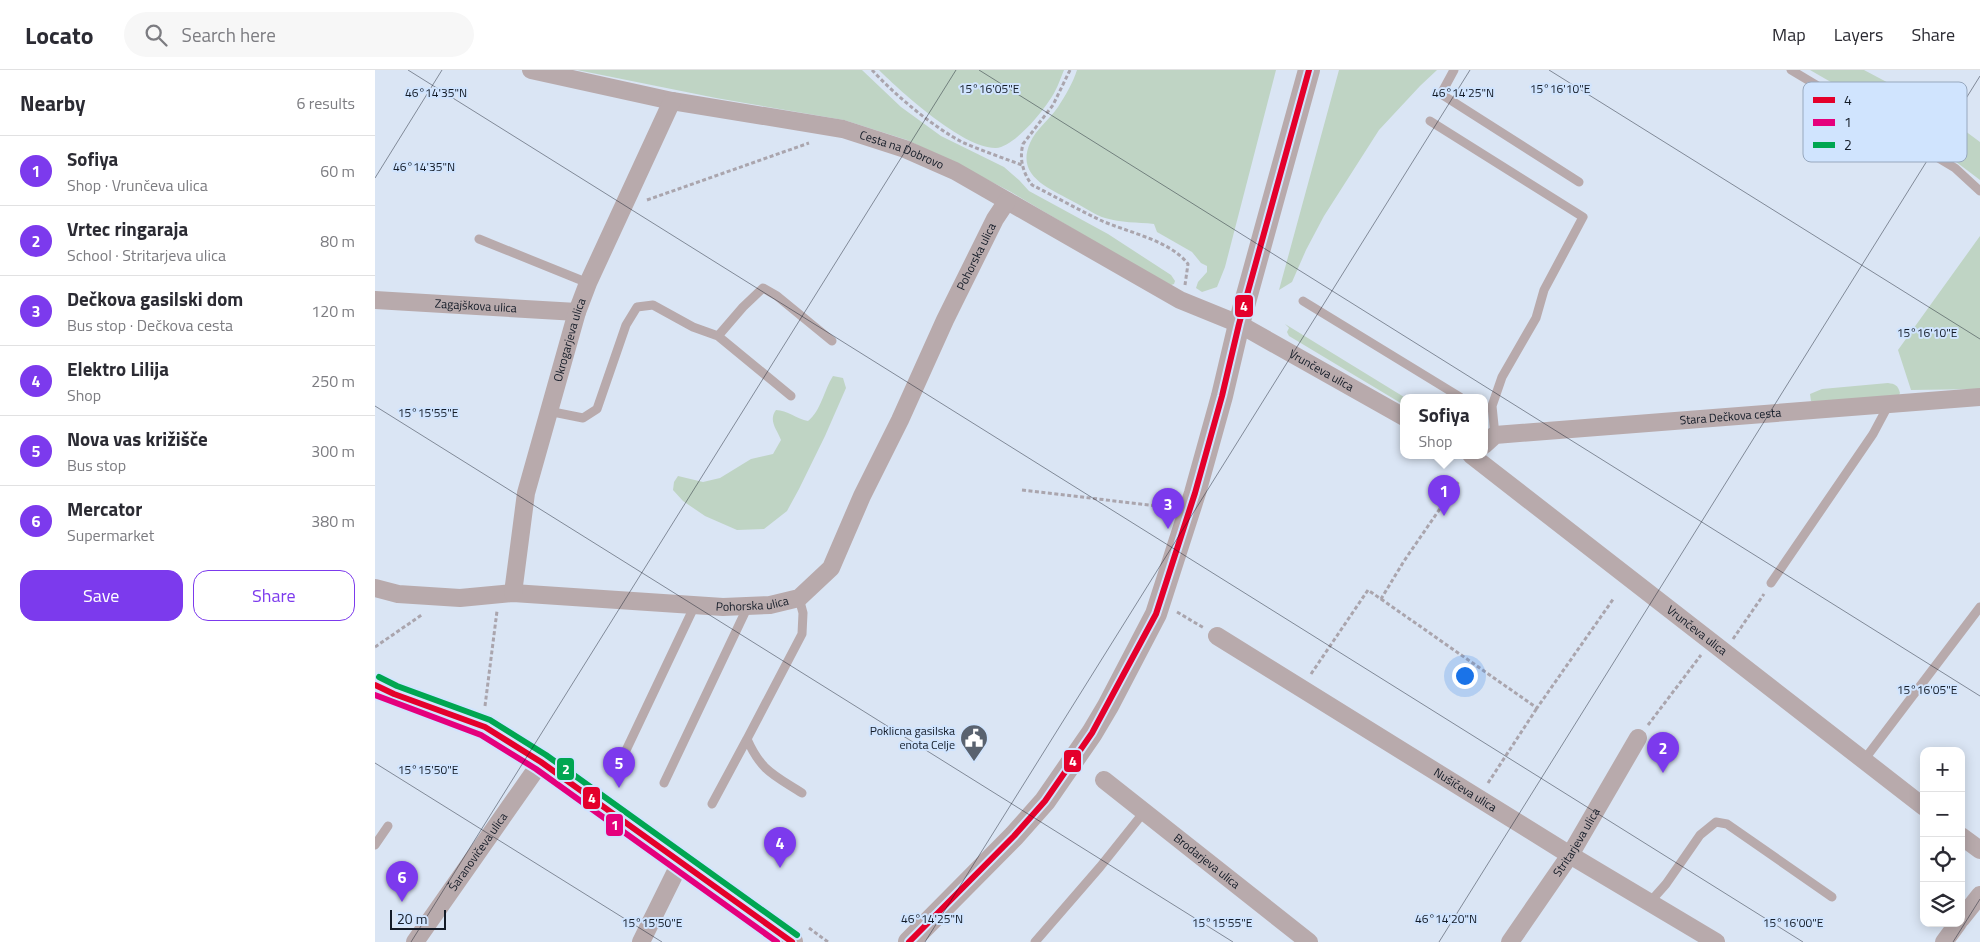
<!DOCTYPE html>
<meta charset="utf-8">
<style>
:root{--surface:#fff;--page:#f7f7f7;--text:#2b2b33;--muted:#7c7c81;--line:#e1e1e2;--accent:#7c3aed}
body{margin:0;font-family:"Titillium Web",sans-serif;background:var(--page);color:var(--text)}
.controls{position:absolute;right:15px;bottom:15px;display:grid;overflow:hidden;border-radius:10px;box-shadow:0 2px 12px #0003}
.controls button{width:45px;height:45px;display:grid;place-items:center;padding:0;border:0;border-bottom:1px solid var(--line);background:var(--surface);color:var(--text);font:25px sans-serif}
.scale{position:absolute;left:15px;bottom:12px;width:56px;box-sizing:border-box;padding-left:5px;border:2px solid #131b27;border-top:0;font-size:14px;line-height:18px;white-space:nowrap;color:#131b27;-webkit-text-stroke:4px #d0e4fe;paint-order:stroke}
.you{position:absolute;left:1089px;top:605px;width:18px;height:18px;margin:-12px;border:4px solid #fff;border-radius:50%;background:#1a73e8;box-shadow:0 0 0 8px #1a73e833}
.badge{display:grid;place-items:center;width:32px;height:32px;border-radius:50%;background:var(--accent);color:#fff;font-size:16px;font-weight:700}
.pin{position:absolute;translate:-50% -41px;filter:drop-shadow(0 1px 2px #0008)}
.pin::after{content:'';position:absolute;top:26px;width:18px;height:15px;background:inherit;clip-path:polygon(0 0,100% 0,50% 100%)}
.popup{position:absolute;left:1025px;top:324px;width:88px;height:65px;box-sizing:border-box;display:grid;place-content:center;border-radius:10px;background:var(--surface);filter:drop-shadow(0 1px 4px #0005);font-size:16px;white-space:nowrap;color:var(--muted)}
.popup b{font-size:19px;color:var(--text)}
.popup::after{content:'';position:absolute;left:50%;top:100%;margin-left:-10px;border:10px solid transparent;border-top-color:var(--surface)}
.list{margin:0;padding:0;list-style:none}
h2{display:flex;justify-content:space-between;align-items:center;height:65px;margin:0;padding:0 20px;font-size:21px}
h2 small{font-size:16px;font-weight:400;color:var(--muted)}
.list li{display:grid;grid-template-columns:32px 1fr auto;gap:15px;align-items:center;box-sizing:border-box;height:70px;padding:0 20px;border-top:1px solid var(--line)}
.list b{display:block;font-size:19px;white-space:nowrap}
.list p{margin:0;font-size:16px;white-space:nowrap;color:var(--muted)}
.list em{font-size:16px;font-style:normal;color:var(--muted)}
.actions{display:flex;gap:10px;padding:15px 20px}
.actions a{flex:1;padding:11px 0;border:1px solid var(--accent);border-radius:15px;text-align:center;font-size:18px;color:var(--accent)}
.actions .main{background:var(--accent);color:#fff}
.icon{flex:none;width:28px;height:28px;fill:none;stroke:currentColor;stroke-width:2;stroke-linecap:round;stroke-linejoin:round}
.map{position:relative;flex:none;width:1605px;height:872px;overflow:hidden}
header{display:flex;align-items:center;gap:30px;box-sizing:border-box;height:70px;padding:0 25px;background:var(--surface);border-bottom:1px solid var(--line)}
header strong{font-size:24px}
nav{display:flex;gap:28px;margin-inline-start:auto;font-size:18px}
.search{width:350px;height:45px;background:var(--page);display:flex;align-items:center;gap:12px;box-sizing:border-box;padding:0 18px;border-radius:28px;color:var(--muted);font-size:19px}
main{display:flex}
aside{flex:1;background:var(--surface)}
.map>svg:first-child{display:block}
</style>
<header>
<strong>Locato</strong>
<div class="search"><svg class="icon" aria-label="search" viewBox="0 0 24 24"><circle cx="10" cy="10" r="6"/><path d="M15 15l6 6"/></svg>Search here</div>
<nav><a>Map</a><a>Layers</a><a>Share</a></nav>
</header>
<main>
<aside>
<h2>Nearby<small>6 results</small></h2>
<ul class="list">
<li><span class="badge">1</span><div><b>Sofiya</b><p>Shop · Vrunčeva ulica</p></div><em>60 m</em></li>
<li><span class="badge">2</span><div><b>Vrtec ringaraja</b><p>School · Stritarjeva ulica</p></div><em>80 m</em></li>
<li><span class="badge">3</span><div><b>Dečkova gasilski dom</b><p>Bus stop · Dečkova cesta</p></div><em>120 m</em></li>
<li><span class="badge">4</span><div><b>Elektro Lilija</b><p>Shop</p></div><em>250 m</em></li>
<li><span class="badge">5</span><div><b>Nova vas križišče</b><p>Bus stop</p></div><em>300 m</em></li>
<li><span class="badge">6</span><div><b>Mercator</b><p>Supermarket</p></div><em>380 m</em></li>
</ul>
<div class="actions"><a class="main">Save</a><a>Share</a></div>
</aside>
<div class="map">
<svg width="1605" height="872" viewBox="0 0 1605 872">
<rect width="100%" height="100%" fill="#dae5f4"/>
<!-- grass -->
<path fill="#bfd4c4" d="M 202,0 L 487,0 L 526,37 L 566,66 L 629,97 L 644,110 L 654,121 L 733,164 L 796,205 L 800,211 L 799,214 L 796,215 L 754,192 L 636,122 L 582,94 L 532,70 L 469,50 L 341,28 Z
M 504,0 L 689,0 C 685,10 681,22 674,31 C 665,45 638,77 621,78 C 589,79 526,22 504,0 Z
M 702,0 L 901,0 L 850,197 L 842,217 L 827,222 L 821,218 L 823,212 L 832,202 L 832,196 L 826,193 L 817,182 L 782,162 L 779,154 C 762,152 746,153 730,148 C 720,145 709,137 699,132 C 676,119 640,107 655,73 C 661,59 674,50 683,37 C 690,26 698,13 702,0 Z
M 964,0 L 1062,0 L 1045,16 L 1004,60 L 949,146 L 931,180 L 917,212 L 904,220 Z
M 1435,0 L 1489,0 L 1555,35 L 1605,72 L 1605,110 L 1539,60 Z
M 1605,166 L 1605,319 L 1536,320 L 1523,280 Z
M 910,254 L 1029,327 L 1029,335 L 914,266 L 912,262 L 914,258 Z
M 458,306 L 468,308 L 471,318 L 450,366 L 424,419 L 412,441 L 389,459 L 362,460 L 330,446 L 308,431 L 298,420 L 299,412 L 303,406 L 328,412 L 345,408 L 376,389 L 398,384 L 406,370 C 402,359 393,351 401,340 C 412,340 422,349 433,351 C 446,341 449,320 458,306 Z
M 1513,313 C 1520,314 1523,315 1525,323 L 1523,327 L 1444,332 L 1436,331 L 1435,324 L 1447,319 Z"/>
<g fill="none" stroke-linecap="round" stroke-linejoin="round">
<!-- path -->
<path stroke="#aaa5ad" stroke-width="3" stroke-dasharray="4 2.5" stroke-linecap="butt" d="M 497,0 C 520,25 559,58 589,73 C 608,81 628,88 647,95
M 695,0 L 678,35 L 648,74 C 644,89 648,103 657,115 C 679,126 702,139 725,150 C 751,162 795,170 813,194 L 810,215
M 272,130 L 434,73
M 647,420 L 791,437
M 1006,529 L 1162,638 L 1239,528
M 802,542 L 829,558
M 1358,569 L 1389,524
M 0,577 L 48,544
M 936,604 L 993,520 L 1006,529 L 1029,491 L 1084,411
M 110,636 L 122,541
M 1273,655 L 1326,585
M 1113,713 L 1162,638
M 434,858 L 453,872"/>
<!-- service -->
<path stroke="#b8aaac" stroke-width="9" d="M 1079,0 L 1066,24 L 1204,112
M 1416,0 L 1580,98 L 1605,121
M 1055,51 L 1208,147 L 1169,220 L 1161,248 L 1127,307 L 1117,336 L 1120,365
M 104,169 L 213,213
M 928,231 L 1085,327
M 343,266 L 368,237 L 388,218 L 402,226 L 457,271
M 173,341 L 208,348 L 222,339 L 251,255 L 262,237 L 278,235 L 318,257 L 343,266 L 416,326
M 1396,513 L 1498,364 L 1514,334
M 424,528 L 428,543 L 427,564 L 372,669 C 386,701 399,705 427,723
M 1489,690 L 1605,537
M 245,693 L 320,535
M 289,713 L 373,536
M 337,734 L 372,669
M 0,775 L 13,756
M 1275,832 L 1291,814 L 1325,765 L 1341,752 L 1352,754 L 1457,827
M 660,872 L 725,797 L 769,742"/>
<!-- minor -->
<g stroke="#b8aaac" stroke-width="18">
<path id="s1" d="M 156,0 L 297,31 L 468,59 L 530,79 L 580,101 L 805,230 L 864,254 L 1029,347"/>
<path id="s2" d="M 0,230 L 202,242"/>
<path id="s3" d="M 1109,375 L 1120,365 L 1605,327"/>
<path id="s4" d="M 1096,385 L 1549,737"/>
<path id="s5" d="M 0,518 L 23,524 L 85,528 L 138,523 L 348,537 L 395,535 L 424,528 L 456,498 L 487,426 L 525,350 L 570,250 L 620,149 L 632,131"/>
<path id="s6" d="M 138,523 L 151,423 L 202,242 L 213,213 L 297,31"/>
<path id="s7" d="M 842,566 L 1195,785 L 1341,872"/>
<path id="s8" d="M 729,710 L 934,872"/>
<path d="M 1586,766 L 1605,780"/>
<path d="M 1586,849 L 1605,825"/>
<path id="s9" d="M 40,872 L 166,692"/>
<path d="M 266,872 L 306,791"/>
<path id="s10" d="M 1135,872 L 1195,785 L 1263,668"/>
<path d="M 1569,872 L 1583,853"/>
</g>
<!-- tertiary -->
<path stroke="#b8aaac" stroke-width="22" d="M 0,615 L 19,624 L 110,657 L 166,692 L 306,791 L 417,872
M 534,872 L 639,766 L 670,731 L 717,663 L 733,636 L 781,544 L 820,423 L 847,326 L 864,254 L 934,0"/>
<!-- bus-1 casing -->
<g stroke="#d0e4fe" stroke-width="10">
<path id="bus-1" d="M 0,615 L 19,624 L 110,657 L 166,692 L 417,872
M 534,872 L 639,766 L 670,731 L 717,663 L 781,544 L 820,423 L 847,326 L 864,254 L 934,0"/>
</g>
<!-- bus-2 casing -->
<g stroke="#d0e4fe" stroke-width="10">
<path id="bus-2" d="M 0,625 L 106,665 L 161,699 L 402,872"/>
</g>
<!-- bus-3 casing -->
<g stroke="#d0e4fe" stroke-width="10">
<path id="bus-3" d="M 4,607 L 22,616 L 115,650 L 171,685 L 422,865"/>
</g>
<!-- bus-1 -->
<use href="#bus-1" stroke="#e4002b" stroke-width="6"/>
<!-- bus-2 -->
<use href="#bus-2" stroke="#e5007d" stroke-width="6"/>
<!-- bus-3 -->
<use href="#bus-3" stroke="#00a651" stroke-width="6"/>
</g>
<!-- ticks -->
<path fill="none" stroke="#131b27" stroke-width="1" stroke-opacity="0.45" d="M 33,0 L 1428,872M 604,0 L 1605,626M 1174,0 L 1605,269M 0,108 L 67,0M 0,336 L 858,872M 0,693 L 287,872M 36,872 L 581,0M 550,872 L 1095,0M 1064,872 L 1605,6M 1578,872 L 1605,829"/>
<!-- icons -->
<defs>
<g id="civic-pin" transform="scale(1.4375)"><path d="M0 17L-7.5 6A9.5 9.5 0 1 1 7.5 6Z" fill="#59626f" stroke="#d0e4fe"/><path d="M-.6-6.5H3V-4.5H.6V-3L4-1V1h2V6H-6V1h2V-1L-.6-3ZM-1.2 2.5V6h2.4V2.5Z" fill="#fff"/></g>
</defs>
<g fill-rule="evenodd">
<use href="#civic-pin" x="599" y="668"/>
</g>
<g text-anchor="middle" stroke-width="4" stroke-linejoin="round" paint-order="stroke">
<!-- street labels -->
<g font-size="12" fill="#131b27" stroke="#d0e4fe">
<text dy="4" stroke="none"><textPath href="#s1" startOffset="380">Cesta na Dobrovo</textPath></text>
<text dy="4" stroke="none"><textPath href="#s5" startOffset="814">Pohorska ulica</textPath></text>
<text dy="4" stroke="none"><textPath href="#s2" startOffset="101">Zagajškova ulica</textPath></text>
<text dy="4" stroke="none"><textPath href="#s6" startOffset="260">Okrogarjeva ulica</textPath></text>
<text dy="4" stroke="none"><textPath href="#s1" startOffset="855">Vrunčeva ulica</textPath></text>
<text dy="4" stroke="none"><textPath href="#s3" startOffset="251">Stara Dečkova cesta</textPath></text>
<text dy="4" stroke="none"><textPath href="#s5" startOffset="379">Pohorska ulica</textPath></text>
<text dy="4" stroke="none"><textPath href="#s4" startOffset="286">Vrunčeva ulica</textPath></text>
<text dy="4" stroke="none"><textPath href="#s7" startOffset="292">Nušičeva ulica</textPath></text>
<text dy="4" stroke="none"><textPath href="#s10" startOffset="120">Stritarjeva ulica</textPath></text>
<text dy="4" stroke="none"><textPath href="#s9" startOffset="110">Šaranovičeva ulica</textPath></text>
<text dy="4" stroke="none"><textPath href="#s8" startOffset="131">Brodarjeva ulica</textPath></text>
</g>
<!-- poi labels -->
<g font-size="12" fill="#131b27" stroke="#d0e4fe" text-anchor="end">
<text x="580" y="665">Poklicna gasilska<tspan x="580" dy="14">enota Celje</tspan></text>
</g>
</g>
<!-- legend -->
<rect x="1428" y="12" width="164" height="80" rx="8" fill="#d0e4fe" stroke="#97a8be" stroke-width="1"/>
<rect x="1438" y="27" width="22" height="6" fill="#e4002b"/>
<rect x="1438" y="49" width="22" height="7" fill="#e5007d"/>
<rect x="1438" y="72" width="22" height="6" fill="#00a651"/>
<g font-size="14" fill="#131b27">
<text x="1469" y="35">4</text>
<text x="1469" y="57">1</text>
<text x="1469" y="80">2</text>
</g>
<g font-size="12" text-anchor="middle" fill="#131b27" stroke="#d0e4fe" stroke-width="4" stroke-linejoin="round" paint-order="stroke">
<text x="614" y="23">15°16'05"E</text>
<text x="1185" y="23">15°16'10"E</text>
<text x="61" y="27">46°14'35"N</text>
<text x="1088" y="27">46°14'25"N</text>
<text x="49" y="101">46°14'35"N</text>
<text x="1552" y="267">15°16'10"E</text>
<text x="53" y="347">15°15'55"E</text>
<text x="1552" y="624">15°16'05"E</text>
<text x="53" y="704">15°15'50"E</text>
<text x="557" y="853">46°14'25"N</text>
<text x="1071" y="853">46°14'20"N</text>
<text x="277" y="857">15°15'50"E</text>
<text x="847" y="857">15°15'55"E</text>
<text x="1418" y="857">15°16'00"E</text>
</g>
<g stroke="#d0e4fe" stroke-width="2">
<rect x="859" y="224" width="20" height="24" rx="5" fill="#e4002b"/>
<rect x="688" y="679" width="19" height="24" rx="5" fill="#e4002b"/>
<rect x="181" y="687" width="19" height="24" rx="5" fill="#00a651"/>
<rect x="207" y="716" width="19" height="24" rx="5" fill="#e4002b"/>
<rect x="230" y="743" width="19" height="24" rx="5" fill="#e5007d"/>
</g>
<g font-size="14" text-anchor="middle" font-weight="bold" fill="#fff">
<text x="869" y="241">4</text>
<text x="698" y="696">4</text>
<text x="191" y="704">2</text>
<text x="217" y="733">4</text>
<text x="240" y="760">1</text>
</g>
</svg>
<div class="controls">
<button>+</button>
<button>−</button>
<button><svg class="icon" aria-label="locate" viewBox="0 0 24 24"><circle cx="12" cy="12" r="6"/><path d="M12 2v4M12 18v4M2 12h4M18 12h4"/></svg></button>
<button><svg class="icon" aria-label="layers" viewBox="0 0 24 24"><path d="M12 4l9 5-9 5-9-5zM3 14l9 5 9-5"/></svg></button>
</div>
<div class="scale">20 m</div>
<div class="you"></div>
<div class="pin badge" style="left:1069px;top:446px">1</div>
<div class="popup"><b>Sofiya</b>Shop</div>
<div class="pin badge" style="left:1288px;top:703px">2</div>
<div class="pin badge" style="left:793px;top:459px">3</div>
<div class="pin badge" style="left:405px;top:798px">4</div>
<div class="pin badge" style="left:244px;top:718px">5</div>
<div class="pin badge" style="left:27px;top:832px">6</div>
</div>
</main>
